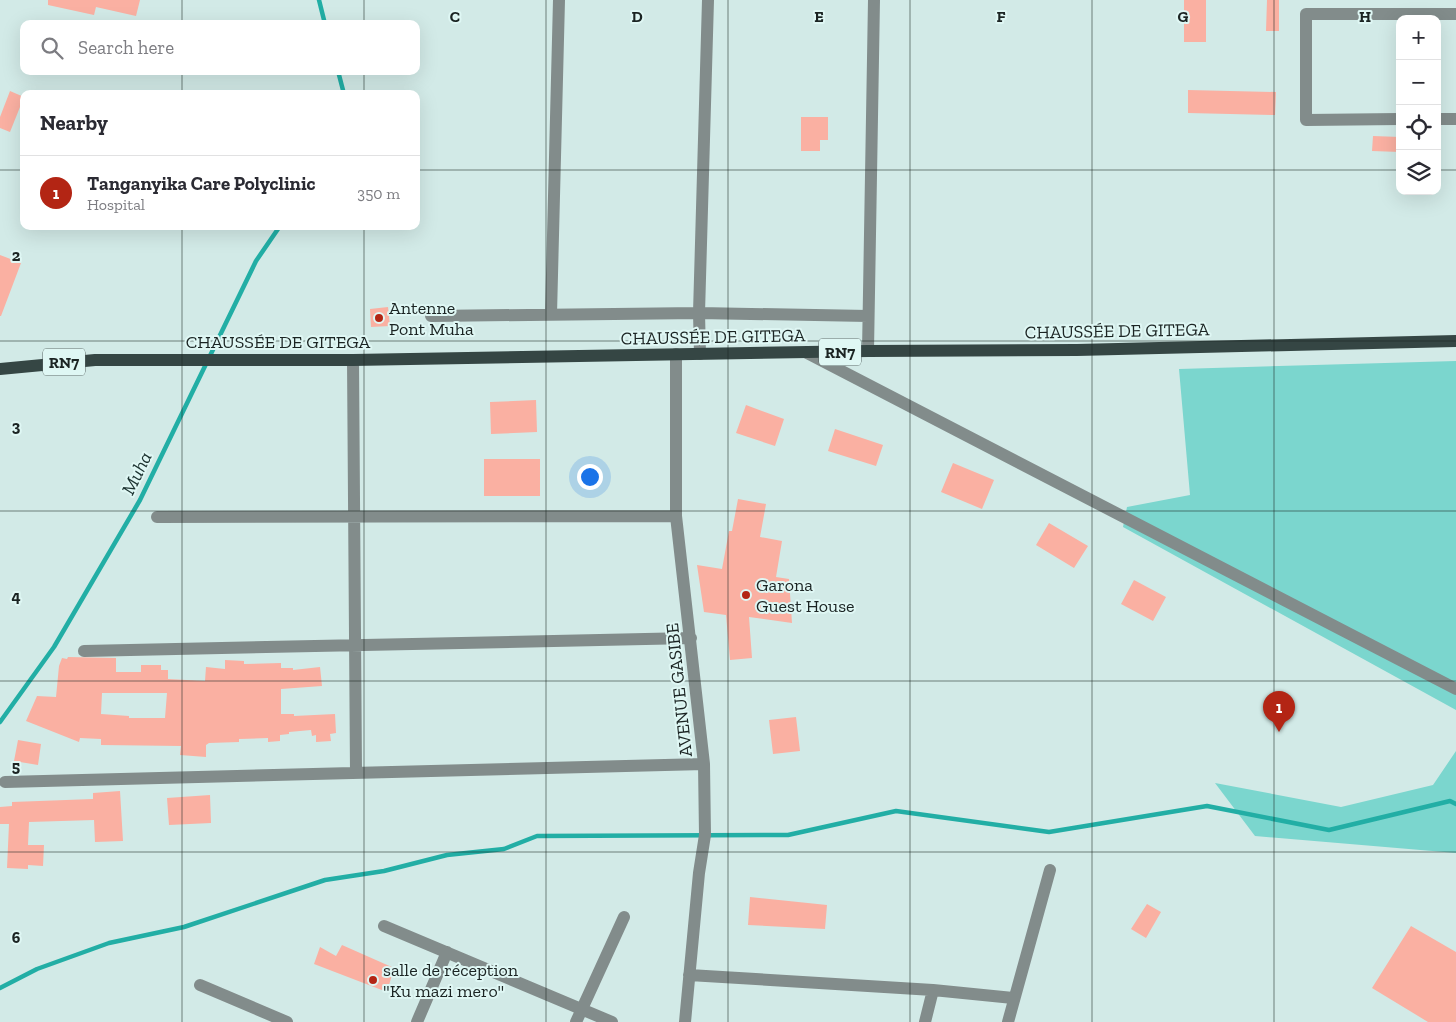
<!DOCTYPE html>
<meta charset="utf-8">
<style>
:root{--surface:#fff;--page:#f7f7f7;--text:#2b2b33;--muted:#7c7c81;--line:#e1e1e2;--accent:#b32514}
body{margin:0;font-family:"Zilla Slab",serif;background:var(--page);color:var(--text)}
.controls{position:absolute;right:15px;top:15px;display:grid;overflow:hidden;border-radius:10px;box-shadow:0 5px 20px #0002}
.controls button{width:45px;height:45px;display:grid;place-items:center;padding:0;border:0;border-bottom:1px solid var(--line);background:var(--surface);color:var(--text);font:25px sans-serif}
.you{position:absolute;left:589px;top:476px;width:18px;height:18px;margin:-12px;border:4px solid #fff;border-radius:50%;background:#1a73e8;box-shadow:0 0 0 8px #1a73e833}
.badge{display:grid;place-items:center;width:32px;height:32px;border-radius:50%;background:var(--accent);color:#fff;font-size:16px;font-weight:700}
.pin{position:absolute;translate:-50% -41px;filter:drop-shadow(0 1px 2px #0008)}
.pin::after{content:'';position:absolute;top:26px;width:18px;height:15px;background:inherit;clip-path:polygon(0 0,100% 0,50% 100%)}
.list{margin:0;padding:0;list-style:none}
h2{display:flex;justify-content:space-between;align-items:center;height:65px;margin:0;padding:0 20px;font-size:21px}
h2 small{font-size:16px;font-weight:400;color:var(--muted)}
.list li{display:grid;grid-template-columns:32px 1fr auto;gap:15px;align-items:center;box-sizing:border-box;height:75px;padding:0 20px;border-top:1px solid var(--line)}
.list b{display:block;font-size:19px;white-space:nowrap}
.list p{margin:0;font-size:16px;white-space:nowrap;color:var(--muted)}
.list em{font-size:16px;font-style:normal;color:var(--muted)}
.icon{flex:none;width:28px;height:28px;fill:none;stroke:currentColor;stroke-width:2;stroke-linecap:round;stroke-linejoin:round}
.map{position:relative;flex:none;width:1456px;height:1022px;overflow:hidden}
.search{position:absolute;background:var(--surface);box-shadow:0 5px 20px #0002;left:20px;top:20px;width:400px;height:55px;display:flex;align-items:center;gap:12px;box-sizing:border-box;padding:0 18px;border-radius:10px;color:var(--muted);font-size:19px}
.panel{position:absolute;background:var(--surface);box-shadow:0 5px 20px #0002;left:20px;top:90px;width:400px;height:140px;border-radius:10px}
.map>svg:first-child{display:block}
</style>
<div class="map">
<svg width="1456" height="1022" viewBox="0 0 1456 1022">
<rect width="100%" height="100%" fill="#d2eae7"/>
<!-- green -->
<path fill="#7bd6ce" d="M 1456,361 L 1456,710 L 1123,527 L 1127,507 L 1190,495 L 1179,369 Z
M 1456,751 L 1456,853 L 1255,836 L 1215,783 L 1341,807 L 1433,785 Z"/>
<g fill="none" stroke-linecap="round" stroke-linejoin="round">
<!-- stream -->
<path stroke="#22aea5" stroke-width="4.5" d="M 319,0 L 325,24
M 338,71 L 344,94
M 0,722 L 54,647 L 140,500 L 256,261 L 280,226
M 0,988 L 37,969 L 109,943 L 184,927 L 325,880 L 384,871 L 447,855 L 504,849 L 537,836 L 788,835 L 896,811 L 1049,832 L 1207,806 L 1329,830 L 1450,801 L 1456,804"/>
</g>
<!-- building -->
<path fill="#fab0a2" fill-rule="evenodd" d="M 48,0 L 140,0 L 136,16 L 96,7 L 94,15 L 48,5 Z
M 1184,0 L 1206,0 L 1206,42 L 1184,42 Z
M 1267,0 L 1279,0 L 1279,31 L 1266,31 Z
M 1188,90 L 1276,92 L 1275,115 L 1188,113 Z
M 10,91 L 24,97 L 10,132 L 0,128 L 0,117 Z
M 801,117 L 828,117 L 828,140 L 820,140 L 820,151 L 801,151 Z
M 1373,136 L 1400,137 L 1400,152 L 1372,151 Z
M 0,255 L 21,263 L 1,316 L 0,316 Z
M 388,307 L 390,326 L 371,327 L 370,309 Z
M 536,400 L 537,432 L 491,434 L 490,402 Z
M 746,405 L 784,419 L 775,446 L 736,433 Z
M 835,429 L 883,445 L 876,466 L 828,451 Z
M 484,459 L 540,459 L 540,496 L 484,496 Z
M 953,463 L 994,480 L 982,509 L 941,492 Z
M 738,499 L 766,504 L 760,537 L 782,541 L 776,577 L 789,579 L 792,623 L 749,617 L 752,658 L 730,660 L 726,615 L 704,612 L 697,565 L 722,569 L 729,531 L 732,531 Z
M 1049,523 L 1088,546 L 1074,568 L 1036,545 Z
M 1134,580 L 1166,597 L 1153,621 L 1121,604 Z
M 68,657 L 116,658 L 116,672 L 141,672 L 141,665 L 161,665 L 161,670 L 168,670 L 168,679 L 205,681 L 206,667 L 225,669 L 225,660 L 244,661 L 244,664 L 281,663 L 281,668 L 293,668 L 293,670 L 320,667 L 322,686 L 281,689 L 281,714 L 294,714 L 294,716 L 335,714 L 336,733 L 330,734 L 331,741 L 316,742 L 316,735 L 312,736 L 311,730 L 289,732 L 289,734 L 280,735 L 280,741 L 268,742 L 268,738 L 239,739 L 239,742 L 209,743 L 206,745 L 206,757 L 180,755 L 181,746 L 101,745 L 101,739 L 80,738 L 79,742 L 26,721 L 37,696 L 56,697 L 59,666 L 62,658 L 67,659 ZM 102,693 L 167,693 L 165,718 L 129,718 L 129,716 L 101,714 Z
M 796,717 L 800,751 L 773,754 L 769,720 Z
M 18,740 L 41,744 L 38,765 L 14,761 Z
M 120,791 L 123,841 L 95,842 L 94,820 L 29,822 L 28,845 L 44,845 L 43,866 L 28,865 L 28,869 L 7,868 L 9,824 L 0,824 L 0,807 L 12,806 L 12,802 L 93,799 L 93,793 Z
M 210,795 L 211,823 L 169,825 L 167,798 Z
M 750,897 L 827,905 L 825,929 L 748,925 Z
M 1147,904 L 1161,912 L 1146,938 L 1131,929 Z
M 1411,926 L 1456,952 L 1456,1022 L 1428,1022 L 1372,988 Z
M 342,945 L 394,968 L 387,992 L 314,964 L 320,947 L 336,956 Z"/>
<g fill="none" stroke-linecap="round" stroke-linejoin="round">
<!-- minor -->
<path stroke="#828c8b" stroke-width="12" d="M 1400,119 L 1306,120 L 1306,14 L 1456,14
M 1437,119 L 1456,119
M 551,314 L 559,0
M 431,316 L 699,313 L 868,316
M 868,351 L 874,0
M 807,353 L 1456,689
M 676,354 L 676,516 L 704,764 L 705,835 L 699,873 L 685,1022
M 700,354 L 699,313 L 708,0
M 353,360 L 356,773
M 157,517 L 676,516
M 84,651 L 691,638
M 5,782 L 704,764
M 384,926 L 612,1022
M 689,975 L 933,990 L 1013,998
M 200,985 L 287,1022
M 417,1022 L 447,952
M 576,1022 L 624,917
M 925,1022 L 933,990
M 1008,1022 L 1050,870"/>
<!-- major -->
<path stroke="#354644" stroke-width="12" d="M 0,369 L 95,360 L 353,360 L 868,351 L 1077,350 L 1456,341"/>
</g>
<!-- grid -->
<path fill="none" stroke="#1b2423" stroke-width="1" stroke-opacity="0.55" d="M 182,0 L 182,24M 364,0 L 364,24M 546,0 L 546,1022M 728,0 L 728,1022M 910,0 L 910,1022M 1092,0 L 1092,1022M 1274,0 L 1274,1022M 182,71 L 182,94M 364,71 L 364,94M 0,170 L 24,170M 416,170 L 1400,170M 1437,170 L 1456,170M 182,226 L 182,1022M 364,226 L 364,1022M 0,341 L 1456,341M 0,511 L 1456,511M 0,681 L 1456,681M 0,852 L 1456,852"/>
<!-- markers -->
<g fill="#b32514" stroke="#dff7f4" stroke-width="2">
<circle cx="379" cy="318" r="5"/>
<circle cx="746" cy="595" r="5"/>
<circle cx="373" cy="980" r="5"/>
</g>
<g text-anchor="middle" stroke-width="4" stroke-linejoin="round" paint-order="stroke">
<!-- shield labels -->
<g fill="#dff7f4" stroke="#566362" stroke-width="1">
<rect x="819" y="338.5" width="42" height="27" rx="4"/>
<rect x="43" y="348.5" width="42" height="27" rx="4"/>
</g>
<g font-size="16" font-weight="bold" fill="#1b2423">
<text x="840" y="358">RN7</text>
<text x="64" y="368">RN7</text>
</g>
<!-- poi labels -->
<g font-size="18" fill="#1b2423" stroke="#dff7f4" text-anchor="start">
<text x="389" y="314">Antenne<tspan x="389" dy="21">Pont Muha</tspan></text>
<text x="756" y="591">Garona<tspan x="756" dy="21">Guest House</tspan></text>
<text x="383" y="976">salle de réception<tspan x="383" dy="21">"Ku mazi mero"</tspan></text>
</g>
<!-- street labels -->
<g font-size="18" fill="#1b2423" stroke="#dff7f4">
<text transform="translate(1117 331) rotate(-1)" y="6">CHAUSSÉE DE GITEGA</text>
<text transform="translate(713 337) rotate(-1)" y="6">CHAUSSÉE DE GITEGA</text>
<text x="278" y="348">CHAUSSÉE DE GITEGA</text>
<text transform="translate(679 690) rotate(-96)" y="6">AVENUE GASIBE</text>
</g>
<!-- water labels -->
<g font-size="19" font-style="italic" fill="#1b312f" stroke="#dff7f4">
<text transform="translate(136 473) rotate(-64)" y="7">Muha</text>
</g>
</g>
<g font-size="16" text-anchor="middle" font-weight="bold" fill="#1b2423" stroke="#dff7f4" stroke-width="4" stroke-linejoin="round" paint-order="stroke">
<text x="455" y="22">C</text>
<text x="637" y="22">D</text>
<text x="819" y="22">E</text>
<text x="1001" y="22">F</text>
<text x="1183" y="22">G</text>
<text x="1365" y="22">H</text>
<text x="16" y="261">2</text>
<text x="16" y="432">3</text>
<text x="16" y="602">4</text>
<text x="16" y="772">5</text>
<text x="16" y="943">6</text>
</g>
</svg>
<div class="controls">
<button>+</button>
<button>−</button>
<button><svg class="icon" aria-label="locate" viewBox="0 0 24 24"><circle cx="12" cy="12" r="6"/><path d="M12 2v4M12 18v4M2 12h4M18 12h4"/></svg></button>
<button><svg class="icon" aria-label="layers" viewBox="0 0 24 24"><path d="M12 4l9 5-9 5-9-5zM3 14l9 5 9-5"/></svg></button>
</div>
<div class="you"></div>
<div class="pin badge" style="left:1279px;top:732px">1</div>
<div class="search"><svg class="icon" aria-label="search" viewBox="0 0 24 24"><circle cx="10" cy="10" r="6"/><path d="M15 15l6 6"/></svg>Search here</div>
<section class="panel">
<h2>Nearby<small></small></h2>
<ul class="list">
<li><span class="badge">1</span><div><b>Tanganyika Care Polyclinic</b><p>Hospital</p></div><em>350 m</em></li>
</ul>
</section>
</div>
